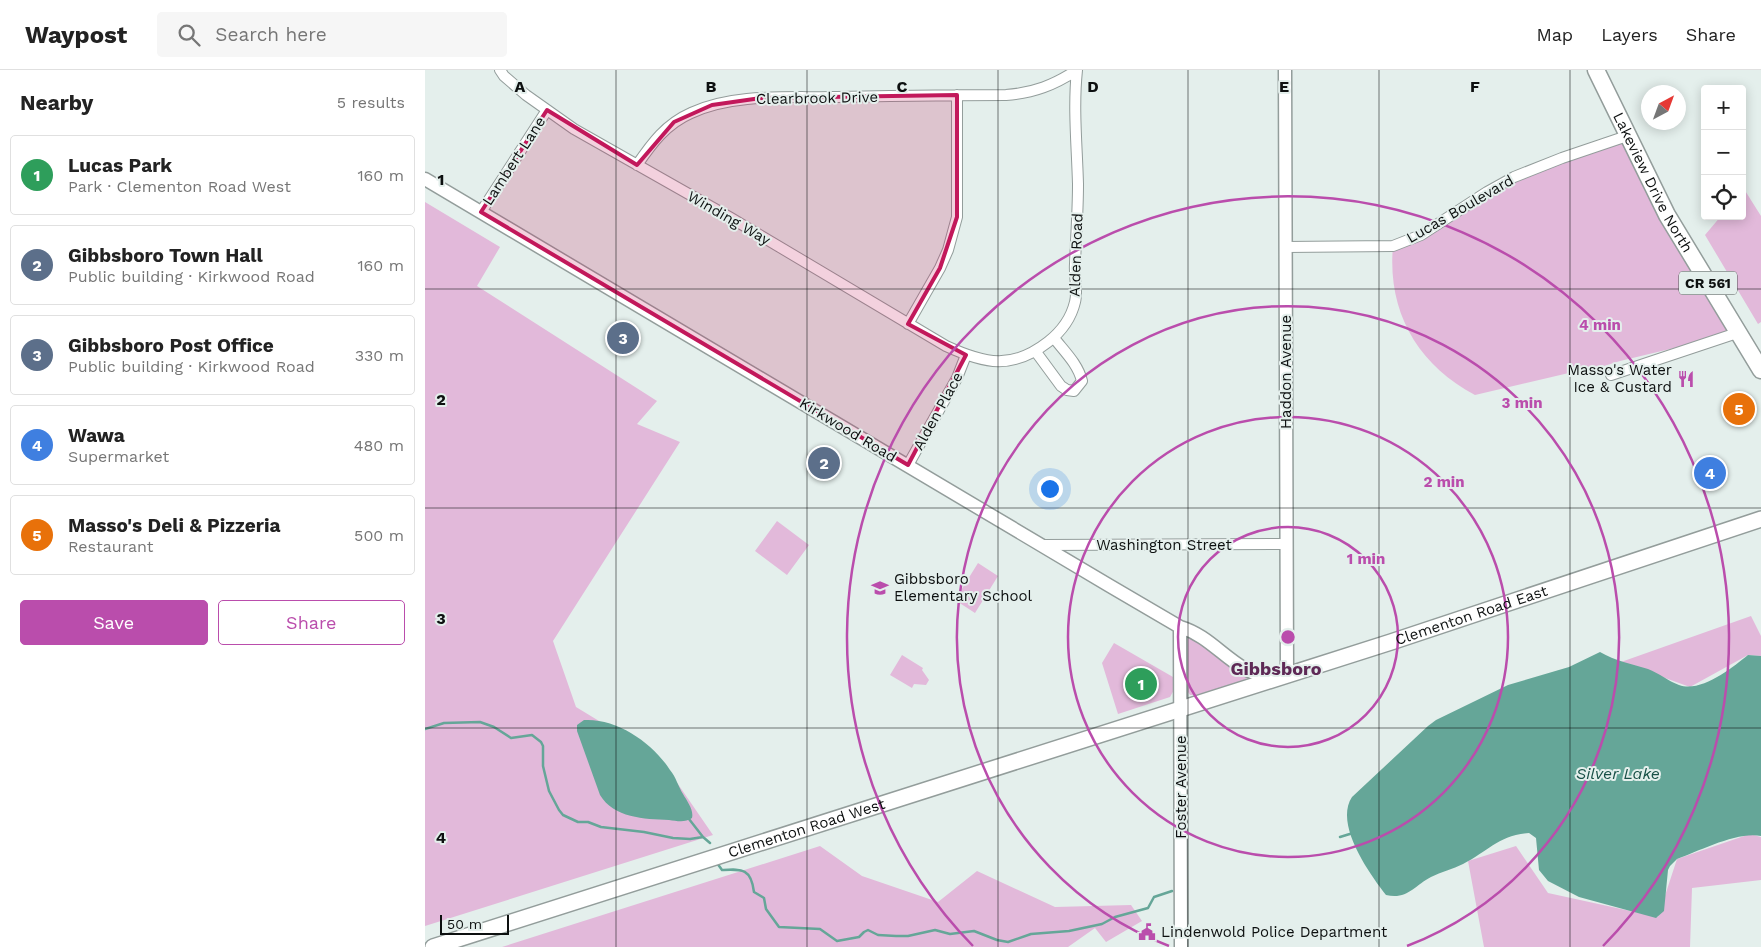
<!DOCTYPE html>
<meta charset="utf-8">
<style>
:root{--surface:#fff;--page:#f6f6f6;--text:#222;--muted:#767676;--line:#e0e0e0;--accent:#ba4dac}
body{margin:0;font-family:"Work Sans",sans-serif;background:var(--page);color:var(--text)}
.controls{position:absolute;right:15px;top:15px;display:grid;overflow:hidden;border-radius:5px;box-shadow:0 2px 12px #0003}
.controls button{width:45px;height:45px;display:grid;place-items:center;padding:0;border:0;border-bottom:1px solid var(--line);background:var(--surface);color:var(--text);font:25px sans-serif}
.compass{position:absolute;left:1216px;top:15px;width:45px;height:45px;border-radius:50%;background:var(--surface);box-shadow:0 2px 12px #0003;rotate:41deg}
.scale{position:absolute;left:15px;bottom:12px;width:69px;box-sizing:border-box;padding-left:5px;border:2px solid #0d1010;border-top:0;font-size:14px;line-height:18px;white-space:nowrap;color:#0d1010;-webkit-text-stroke:4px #e4efec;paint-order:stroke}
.you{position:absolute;left:624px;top:418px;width:18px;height:18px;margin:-12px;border:4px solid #fff;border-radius:50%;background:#1a73e8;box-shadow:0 0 0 8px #1a73e833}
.badge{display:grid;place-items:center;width:32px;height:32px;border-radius:50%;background:var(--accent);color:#fff;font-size:16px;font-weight:700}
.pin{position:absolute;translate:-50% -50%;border:2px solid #fff;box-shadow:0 1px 5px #0006}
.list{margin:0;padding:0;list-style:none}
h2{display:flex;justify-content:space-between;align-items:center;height:65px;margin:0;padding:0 20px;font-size:21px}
h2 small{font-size:16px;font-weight:400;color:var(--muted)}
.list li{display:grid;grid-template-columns:32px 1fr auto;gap:15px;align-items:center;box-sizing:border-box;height:80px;margin:0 10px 10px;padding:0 10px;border:1px solid var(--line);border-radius:5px}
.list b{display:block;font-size:19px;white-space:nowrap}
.list p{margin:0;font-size:16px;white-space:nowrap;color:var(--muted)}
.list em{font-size:16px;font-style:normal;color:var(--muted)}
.actions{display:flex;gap:10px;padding:15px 20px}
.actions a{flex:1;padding:11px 0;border:1px solid var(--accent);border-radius:5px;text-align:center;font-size:18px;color:var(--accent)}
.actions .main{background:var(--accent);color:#fff}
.icon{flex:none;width:28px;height:28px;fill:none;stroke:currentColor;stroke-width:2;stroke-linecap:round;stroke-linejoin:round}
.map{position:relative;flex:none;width:1336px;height:877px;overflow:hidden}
header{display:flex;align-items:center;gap:30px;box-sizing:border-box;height:70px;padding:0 25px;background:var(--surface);border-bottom:1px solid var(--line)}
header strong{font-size:24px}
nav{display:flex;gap:28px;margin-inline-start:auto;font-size:18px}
.search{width:350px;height:45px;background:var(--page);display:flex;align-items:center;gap:12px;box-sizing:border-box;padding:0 18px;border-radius:5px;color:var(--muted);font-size:19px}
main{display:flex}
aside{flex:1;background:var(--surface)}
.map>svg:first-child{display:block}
</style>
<header>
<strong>Waypost</strong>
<div class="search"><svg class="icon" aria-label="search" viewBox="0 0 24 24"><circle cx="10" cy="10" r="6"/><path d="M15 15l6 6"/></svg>Search here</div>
<nav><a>Map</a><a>Layers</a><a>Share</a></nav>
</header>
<main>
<aside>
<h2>Nearby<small>5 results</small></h2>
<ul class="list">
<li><span class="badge" style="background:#2e9e5b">1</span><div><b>Lucas Park</b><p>Park · Clementon Road West</p></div><em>160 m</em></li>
<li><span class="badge" style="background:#5c6f8a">2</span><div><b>Gibbsboro Town Hall</b><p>Public building · Kirkwood Road</p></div><em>160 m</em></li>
<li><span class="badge" style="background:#5c6f8a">3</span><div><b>Gibbsboro Post Office</b><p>Public building · Kirkwood Road</p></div><em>330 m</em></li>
<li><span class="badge" style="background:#3f7fe0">4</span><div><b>Wawa</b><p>Supermarket</p></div><em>480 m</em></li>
<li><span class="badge" style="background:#e8710a">5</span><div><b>Masso's Deli &amp; Pizzeria</b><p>Restaurant</p></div><em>500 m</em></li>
</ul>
<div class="actions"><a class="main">Save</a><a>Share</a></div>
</aside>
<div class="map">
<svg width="1336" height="877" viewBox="0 0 1336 877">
<rect width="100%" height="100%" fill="#e4efec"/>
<!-- green -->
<path fill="#e2b9da" d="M 1202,66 L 1312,263 L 1195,291 L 1179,296 L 1178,295 L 1050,325 C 992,294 962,241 968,176 L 1062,122 Z
M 1319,119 L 1336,146 L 1336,252 L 1333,254 L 1280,165 L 1296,146 L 1317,146 L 1317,121 Z
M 0,132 L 75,177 L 52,216 L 232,331 L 212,354 L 255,372 L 128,571 L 151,637 L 235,688 L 288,765 L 0,856 Z
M 352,451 L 384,475 L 362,505 L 330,481 Z
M 553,493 L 573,506 L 550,543 L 530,530 Z
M 1326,546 L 1336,566 L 1336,586 L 1323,585 L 1265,617 L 1196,592 Z
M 763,564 L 822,604 L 822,608 L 820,610 L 771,625 L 765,625 L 763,622 Z
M 689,573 L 748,607 L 749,620 L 745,627 L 693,644 L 677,593 Z
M 477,585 L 498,598 L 497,600 L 504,610 L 501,615 L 489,614 L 487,618 L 465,605 Z
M 1325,764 L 1336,767 L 1336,810 L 1267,818 L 1265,877 L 1059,877 L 1043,791 L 1091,776 L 1123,823 L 1233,847 L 1252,789 Z
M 395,776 L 437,806 L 513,832 L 552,801 L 630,837 L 706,835 L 717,851 L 681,872 L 670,858 L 643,877 L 77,877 Z"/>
<!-- water -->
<path fill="#65a698" d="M 1175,582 C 1190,591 1207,594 1223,599 C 1234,603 1243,611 1254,615 C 1276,623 1307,598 1323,585 L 1336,586 L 1336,766 C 1313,761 1274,781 1252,789 L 1245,796 L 1243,800 L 1239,841 L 1231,848 L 1154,827 L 1123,811 L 1114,800 L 1111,768 L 1104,763 C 1072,766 1064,781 1038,794 C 1028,799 1016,802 1006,807 C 989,816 982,830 961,825 C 944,803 909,754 927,727 L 1003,656 L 1011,650 L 1083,615 L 1144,597 Z
M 159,650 C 192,648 228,673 245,700 C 251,707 253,716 258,724 C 262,731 269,740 267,748 C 260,753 252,751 244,750 C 219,749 189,748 175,725 L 152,661 L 152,655 Z"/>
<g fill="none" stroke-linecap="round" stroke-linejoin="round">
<!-- stream -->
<path stroke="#65a698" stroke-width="2.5" d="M 0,659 L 19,653 L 55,652 L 69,657 L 86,668 L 107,665 L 116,672 L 118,676 L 118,696 L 124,721 L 134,740 L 138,745 L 153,752 L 163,752 L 176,757 L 219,762 L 248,768 L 265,769 L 278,767
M 264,749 L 278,767 L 285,773
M 915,767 L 928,763
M 292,793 L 297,800 C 317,799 326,798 329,822 L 339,828 L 341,839 L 354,857 L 395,859 L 412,871 L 434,867 L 439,862 L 443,860 L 453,865 L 471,866 L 483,866 L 510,860 L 525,864 L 549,861 L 572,870 L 583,872 L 606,864 L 644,861 L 677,854 L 690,847 L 723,838 L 729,827 L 747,821"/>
<!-- minor casing -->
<g stroke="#939d9b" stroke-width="12">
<path id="minor" d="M 75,0 L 79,6 L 101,25 L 149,59 L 306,148 L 521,276 C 560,294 587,300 623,272 C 637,261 646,249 650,232 C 653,221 649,206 650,194 C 651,167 653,141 653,114 C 652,76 648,38 652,0
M 212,95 C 227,73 241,54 266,43 C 308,23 364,28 409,27 C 467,26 524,25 581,25 C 609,23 629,15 652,0
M 56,142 L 122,40
M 861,177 L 968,176 L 996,165 L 1062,122 L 1089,107 L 1137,88 L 1202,66
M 483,254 L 515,198 L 523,180 L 532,147 L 532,25
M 611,282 L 636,316 L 642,320 L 649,321 L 657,311 C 653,294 639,281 629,268
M 1186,305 L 1312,263
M 483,395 L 532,308 L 541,285
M 618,475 L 861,474"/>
</g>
<!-- tertiary casing -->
<g stroke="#939d9b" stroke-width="15">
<path id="tertiary" d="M 860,0 L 862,604
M 0,109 L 685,516 L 755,557 C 782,565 797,586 820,599 C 828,603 837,606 845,610
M 755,557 L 756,877"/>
</g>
<!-- secondary casing -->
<g stroke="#939d9b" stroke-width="18">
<g id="secondary">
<path id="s1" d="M 8,877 L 966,572 L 1336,449"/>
</g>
</g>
<!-- primary casing -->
<g stroke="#939d9b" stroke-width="19">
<g id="primary">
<path id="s2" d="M 1171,0 L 1242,145 L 1336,300"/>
</g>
</g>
<!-- minor -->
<use href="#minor" stroke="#fff" stroke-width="10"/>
<!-- tertiary -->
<use href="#tertiary" stroke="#fff" stroke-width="12"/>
<!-- secondary -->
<use href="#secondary" stroke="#fff" stroke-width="15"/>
<!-- primary -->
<use href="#primary" stroke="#fff" stroke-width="16"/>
</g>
<!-- marked area -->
<path fill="#c2185b" fill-opacity="0.2" stroke="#c2185b" stroke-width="4" stroke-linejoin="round" d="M 532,25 L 532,147 L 515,198 L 483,254 L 541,285 L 483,395 L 56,142 L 122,40 L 212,95 L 249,52 L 287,35 L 336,28 Z"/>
<!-- grid -->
<path fill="none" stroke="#0d1010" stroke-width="1" stroke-opacity="0.55" d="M 191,0 L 191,877M 382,0 L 382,877M 573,0 L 573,877M 763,0 L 763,877M 954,0 L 954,877M 1145,0 L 1145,877M 0,219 L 1336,219M 0,438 L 1336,438M 0,658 L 1336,658"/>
<!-- distance rings -->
<g fill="none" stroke="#ba4dac" stroke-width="2.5">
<circle cx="863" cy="567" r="110"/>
<circle cx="863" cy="567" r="220"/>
<path d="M744 876A331 331 0 1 1 982 876"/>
<path d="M548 876A441 441 0 1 1 1178 876"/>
</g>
<!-- icons -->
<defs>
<g id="restaurant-bare" transform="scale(1.35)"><path d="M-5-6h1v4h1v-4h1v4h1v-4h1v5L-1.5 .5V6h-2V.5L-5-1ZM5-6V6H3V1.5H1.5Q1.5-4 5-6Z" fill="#ba4dac" stroke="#e4efec" stroke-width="2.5" paint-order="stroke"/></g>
<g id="school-bare" transform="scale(1.35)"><path d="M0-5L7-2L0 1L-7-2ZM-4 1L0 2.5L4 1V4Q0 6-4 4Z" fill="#ba4dac" stroke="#e4efec" stroke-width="2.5" paint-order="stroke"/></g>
<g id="civic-bare" transform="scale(1.35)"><path d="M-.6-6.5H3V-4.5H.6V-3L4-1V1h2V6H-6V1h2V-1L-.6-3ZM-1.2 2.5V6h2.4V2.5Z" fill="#ba4dac" stroke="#e4efec" stroke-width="2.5" paint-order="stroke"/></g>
</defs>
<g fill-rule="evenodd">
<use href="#restaurant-bare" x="1261" y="309"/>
<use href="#school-bare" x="455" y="518"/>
<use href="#civic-bare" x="722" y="862"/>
</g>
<g text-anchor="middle" stroke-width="4" stroke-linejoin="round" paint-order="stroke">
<!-- shield labels -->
<rect fill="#e4efec" stroke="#4e5352" stroke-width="1" x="1254" y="201.5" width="58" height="23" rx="4"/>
<g font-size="14" font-weight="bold" fill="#0d1010">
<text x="1283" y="218">CR 561</text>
</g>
<!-- street labels -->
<g font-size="15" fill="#0d1010" stroke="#e4efec">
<text transform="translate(392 28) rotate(-1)" y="5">Clearbrook Drive</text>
<text transform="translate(89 91) rotate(-57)" y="5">Lambert Lane</text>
<text dy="5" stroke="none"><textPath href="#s2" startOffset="126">Lakeview Drive North</textPath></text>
<text transform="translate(1035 139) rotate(-30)" y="5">Lucas Boulevard</text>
<text transform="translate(304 148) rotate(30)" y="5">Winding Way</text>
<text transform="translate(651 185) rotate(-88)" y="5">Alden Road</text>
<text transform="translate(861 302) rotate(-90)" y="5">Haddon Avenue</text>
<text transform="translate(513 341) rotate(-61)" y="5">Alden Place</text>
<text transform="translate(423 360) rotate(31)" y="5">Kirkwood Road</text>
<text x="739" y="480">Washington Street</text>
<text dy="5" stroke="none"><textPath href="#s1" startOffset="1090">Clementon Road East</textPath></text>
<text transform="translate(756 717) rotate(-90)" y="5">Foster Avenue</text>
<text dy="5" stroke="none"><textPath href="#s1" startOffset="392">Clementon Road West</textPath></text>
</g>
<!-- poi labels -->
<g font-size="15" fill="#0d1010" stroke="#e4efec" text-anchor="start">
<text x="1247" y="305" text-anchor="end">Masso's Water<tspan x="1247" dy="17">Ice &amp; Custard</tspan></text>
<text x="469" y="514">Gibbsboro<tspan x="469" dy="17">Elementary School</tspan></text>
<text x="736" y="867">Lindenwold Police Department</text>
</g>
<!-- water labels -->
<g font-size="16" font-style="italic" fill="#185046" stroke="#e4efec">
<text x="1193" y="709">Silver Lake</text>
</g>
<!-- quarter labels -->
<g font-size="18" font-weight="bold" fill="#5e2956" stroke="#e4efec">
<text x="851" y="605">Gibbsboro</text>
</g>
</g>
<g font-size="16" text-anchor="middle" font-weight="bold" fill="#0d1010" stroke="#e4efec" stroke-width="4" stroke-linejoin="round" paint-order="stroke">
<text x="95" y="22">A</text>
<text x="286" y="22">B</text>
<text x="477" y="22">C</text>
<text x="668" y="22">D</text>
<text x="859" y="22">E</text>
<text x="1050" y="22">F</text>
<text x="16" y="115">1</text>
<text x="16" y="335">2</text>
<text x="16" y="554">3</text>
<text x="16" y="773">4</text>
</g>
<circle cx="863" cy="567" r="8" fill="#ba4dac" stroke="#e4efec" stroke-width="2.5"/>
<g font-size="15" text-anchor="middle" font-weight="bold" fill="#ba4dac" stroke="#e4efec" stroke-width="4" stroke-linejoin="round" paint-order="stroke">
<text x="1175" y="260">4 min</text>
<text x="1097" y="338">3 min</text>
<text x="1019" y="417">2 min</text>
<text x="941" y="494">1 min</text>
</g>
</svg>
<div class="controls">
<button>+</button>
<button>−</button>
<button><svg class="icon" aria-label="locate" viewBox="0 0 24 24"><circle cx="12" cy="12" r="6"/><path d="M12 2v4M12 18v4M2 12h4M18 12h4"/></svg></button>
</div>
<svg class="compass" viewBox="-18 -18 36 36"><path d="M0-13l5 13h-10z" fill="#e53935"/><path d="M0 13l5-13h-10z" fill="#767676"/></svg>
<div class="scale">50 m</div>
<div class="you"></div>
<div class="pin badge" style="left:716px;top:614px;background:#2e9e5b">1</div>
<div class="pin badge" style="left:399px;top:393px;background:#5c6f8a">2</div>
<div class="pin badge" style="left:198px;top:268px;background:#5c6f8a">3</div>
<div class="pin badge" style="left:1285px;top:403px;background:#3f7fe0">4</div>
<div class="pin badge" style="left:1314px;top:339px;background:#e8710a">5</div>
</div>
</main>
